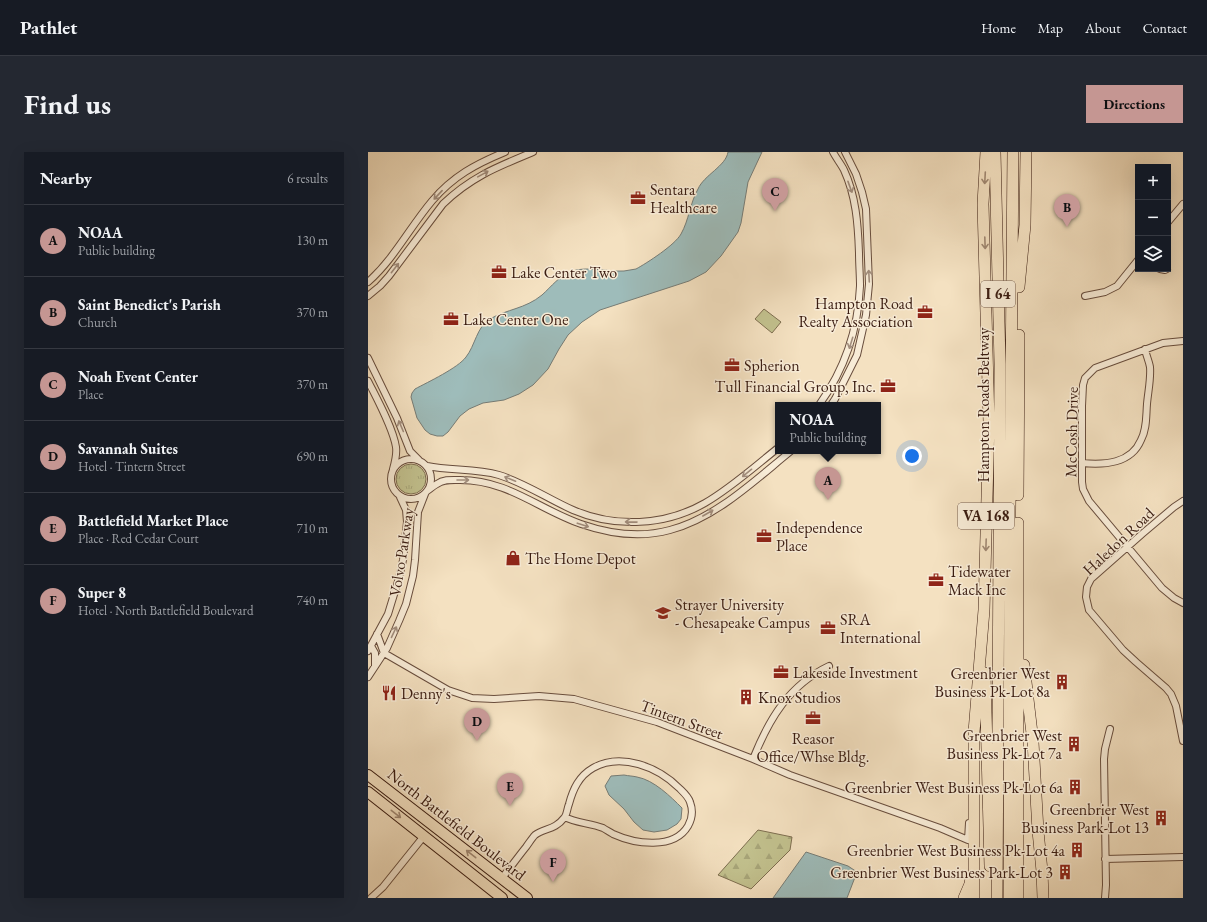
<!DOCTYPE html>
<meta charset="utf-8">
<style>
:root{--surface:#171b24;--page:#242831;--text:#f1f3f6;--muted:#9ea1a6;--line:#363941;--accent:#c59692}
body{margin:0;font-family:"EB Garamond",serif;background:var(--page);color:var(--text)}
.controls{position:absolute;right:12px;top:12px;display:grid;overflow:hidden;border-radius:0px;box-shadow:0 4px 16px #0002}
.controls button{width:36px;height:36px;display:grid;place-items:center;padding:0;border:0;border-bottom:1px solid var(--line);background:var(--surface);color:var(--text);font:20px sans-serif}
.you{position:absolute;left:544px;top:304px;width:14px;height:14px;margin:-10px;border:3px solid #fff;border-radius:50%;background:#1a73e8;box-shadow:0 0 0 6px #1a73e833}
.badge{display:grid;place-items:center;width:26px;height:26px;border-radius:50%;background:var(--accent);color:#111;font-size:13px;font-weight:700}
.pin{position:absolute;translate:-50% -33px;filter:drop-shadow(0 1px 2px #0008)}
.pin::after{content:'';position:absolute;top:21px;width:14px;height:12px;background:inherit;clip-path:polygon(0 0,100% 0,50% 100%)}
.popup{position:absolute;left:407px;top:250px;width:106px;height:52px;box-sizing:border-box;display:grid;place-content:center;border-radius:0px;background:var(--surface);filter:drop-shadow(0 1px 3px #0005);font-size:13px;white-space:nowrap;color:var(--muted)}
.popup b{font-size:15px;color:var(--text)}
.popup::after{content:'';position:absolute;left:50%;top:100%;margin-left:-8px;border:8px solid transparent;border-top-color:var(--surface)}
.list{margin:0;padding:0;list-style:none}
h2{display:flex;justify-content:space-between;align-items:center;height:52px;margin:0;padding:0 16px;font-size:17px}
h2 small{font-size:13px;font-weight:400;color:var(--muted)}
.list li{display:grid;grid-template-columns:26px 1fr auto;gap:12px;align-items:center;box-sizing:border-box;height:72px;padding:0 16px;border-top:1px solid var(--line)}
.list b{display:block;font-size:15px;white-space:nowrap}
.list p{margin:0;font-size:13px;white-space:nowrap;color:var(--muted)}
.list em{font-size:13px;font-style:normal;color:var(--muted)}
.icon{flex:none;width:22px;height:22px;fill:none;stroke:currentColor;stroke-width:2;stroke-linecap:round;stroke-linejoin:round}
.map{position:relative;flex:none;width:815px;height:746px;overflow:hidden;border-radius:0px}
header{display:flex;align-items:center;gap:24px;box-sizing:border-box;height:56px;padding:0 20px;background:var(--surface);border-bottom:1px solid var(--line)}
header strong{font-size:19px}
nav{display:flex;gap:22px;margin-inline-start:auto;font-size:14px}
.intro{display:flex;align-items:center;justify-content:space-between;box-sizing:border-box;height:96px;padding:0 24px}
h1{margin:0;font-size:28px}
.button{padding:10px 18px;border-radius:0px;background:var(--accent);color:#111;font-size:14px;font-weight:700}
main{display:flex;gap:24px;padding:0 24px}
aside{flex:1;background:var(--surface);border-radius:0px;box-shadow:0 4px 16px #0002}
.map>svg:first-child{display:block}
</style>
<header>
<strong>Pathlet</strong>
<nav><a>Home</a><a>Map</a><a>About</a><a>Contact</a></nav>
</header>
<div class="intro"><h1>Find us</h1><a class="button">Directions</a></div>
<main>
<aside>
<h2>Nearby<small>6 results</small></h2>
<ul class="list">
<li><span class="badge">A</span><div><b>NOAA</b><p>Public building</p></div><em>130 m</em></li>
<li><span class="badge">B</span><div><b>Saint Benedict's Parish</b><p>Church</p></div><em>370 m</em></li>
<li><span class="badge">C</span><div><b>Noah Event Center</b><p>Place</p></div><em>370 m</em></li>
<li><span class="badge">D</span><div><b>Savannah Suites</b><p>Hotel · Tintern Street</p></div><em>690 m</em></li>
<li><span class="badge">E</span><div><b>Battlefield Market Place</b><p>Place · Red Cedar Court</p></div><em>710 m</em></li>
<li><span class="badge">F</span><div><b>Super 8</b><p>Hotel · North Battlefield Boulevard</p></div><em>740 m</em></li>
</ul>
</aside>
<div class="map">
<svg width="815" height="746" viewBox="0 0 815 746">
<defs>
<pattern id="grass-tufts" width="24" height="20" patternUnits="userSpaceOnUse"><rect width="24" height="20" fill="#c2c18e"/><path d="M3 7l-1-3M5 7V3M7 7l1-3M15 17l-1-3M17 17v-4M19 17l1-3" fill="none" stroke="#a7a579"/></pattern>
<pattern id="forest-firs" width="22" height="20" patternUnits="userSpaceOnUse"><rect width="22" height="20" fill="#c2c18e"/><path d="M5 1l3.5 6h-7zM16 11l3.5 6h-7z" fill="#a7a579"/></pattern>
</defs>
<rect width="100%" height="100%" fill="#f4e1c1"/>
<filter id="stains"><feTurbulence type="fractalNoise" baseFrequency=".005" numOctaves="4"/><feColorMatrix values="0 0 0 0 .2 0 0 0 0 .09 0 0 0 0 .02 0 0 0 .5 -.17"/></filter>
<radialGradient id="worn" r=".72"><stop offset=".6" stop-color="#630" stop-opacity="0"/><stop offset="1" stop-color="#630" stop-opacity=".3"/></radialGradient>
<!-- grass -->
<path fill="url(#grass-tufts)" stroke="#7e6e50" d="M28 327a15 15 0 1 1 30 0a15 15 0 1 1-30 0Z"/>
<!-- forest -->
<path fill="url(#forest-firs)" stroke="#7e6e50" d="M 390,678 L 424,685 L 422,698 L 383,737 L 350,723 Z"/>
<!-- pitch -->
<path fill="#c2c18e" stroke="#7e6e50" d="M 396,157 L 413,170 L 404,181 L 387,167 Z"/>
<!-- water -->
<path fill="#9ebcba" stroke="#767c76" d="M 360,0 L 394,0 L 380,30 L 373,71 L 370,80 L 353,104 L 338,120 L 321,129 L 232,158 L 214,170 L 200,183 L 191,197 L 180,217 L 165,233 L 151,242 L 136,248 L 115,251 L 101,257 L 92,264 L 80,280 L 75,284 L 69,284 L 62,282 L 57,278 L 49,266 L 43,245 L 44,241 L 47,237 C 60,230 90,216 98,205 C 107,194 109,174 122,167 C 139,157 157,157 174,143 C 183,135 192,123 204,119 C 221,114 239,120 256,119 C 260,118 264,118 268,117 C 279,111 307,93 313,82 C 321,68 322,51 330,37 C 336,23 358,14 360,0 Z
M 256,623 C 261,624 265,624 269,625 C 286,628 303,645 314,656 L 313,667 L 309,672 L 299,678 L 286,680 L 275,678 L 266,670 L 256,657 L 241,643 L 237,634 L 243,624 Z
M 438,700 L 480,714 L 489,720 L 479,746 L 405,746 Z"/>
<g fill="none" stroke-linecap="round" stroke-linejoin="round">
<!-- street casing -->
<g stroke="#684d3d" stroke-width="8">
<path id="street" d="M 800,70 L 815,52
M 792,117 L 797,118 L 799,117
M 0,130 C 26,107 42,75 64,49 C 85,24 108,12 137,0
M 0,144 L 12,134 L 21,124 L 75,52 C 103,25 129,15 165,0
M 717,144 L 737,140 L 749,134 L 770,108
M 815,189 L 795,191 L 727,216 L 717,226 L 715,233 L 714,254 L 714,330 L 715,337 L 721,349 L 794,436 L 806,446 L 815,451
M 0,206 L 29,266 L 42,299 L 51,308
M 0,229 C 9,247 25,276 28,295 C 29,302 27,310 25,317
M 451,253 C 477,217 490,179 492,134 C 492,123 491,112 491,101 C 490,72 488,44 476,18 C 473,12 468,6 465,0
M 463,253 L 467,247 L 489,203 L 498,163 L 501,132 L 498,57 L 494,40 L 488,22 L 477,0
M23 327a20 20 0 1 1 40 0a20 20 0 1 1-40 0Z
M 714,311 C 736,313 763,312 773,288 C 779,277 778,264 779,252 C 780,240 783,227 782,215 C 781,209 778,203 777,197
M 59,314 C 83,319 107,316 131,323 C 157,331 180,347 205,358 C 247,376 297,374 337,351 C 363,336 386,315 410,296
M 59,339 C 62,337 65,334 69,332 C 76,327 84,328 92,328 C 140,328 170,357 213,372 C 242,382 273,386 302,378 C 348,366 387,328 423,299
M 815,349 L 806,355 L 774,382 L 723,427 L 719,435 L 718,445 L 721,458 L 755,498 L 768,510 L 798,536 L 803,542 L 808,554 L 815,589
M 9,482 L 16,501 L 80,538 L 104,546 L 126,547 L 171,544 L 206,547 L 289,570 L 385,607 L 422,623 L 572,676 L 600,688 L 601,671
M 3,494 L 7,501 L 7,514
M 0,499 L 20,462 L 31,426 L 35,408 L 39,370 L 38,358 L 32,345
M 0,525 L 19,496 L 31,469 L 38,452 L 45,424 L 47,408 L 50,360 L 57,342
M 385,607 C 401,567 421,533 461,514
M 737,707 L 815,705
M 134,726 C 142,716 150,705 158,695 C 161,691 164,686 167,683 C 176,676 187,678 196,666 C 199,663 199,657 201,652 C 205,637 211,624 225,616 C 253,600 290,615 311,636 C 315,640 320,644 322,650 C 325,658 324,667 320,674 C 306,698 267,692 245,682 C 242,680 238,678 235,676 C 223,671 207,671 197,665
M 3,746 L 15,735 L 56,684
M 737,746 L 738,733 L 736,607 L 737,597 L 742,577"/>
</g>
<!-- primary casing -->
<g stroke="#3a1c11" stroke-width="12">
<path id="primary" d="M 0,623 L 159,746
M 0,640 L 134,746"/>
</g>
<!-- highway casing -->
<g stroke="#3a1c11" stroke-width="12">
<path id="highway" d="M 627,0 L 632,212 L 629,746
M 651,135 L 657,73 L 658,0
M 650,343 L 651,183
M 656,513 L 665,590 L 670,679 L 674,719 L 675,746
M 617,521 L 622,714
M 596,746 L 602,732 L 603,726
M 606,746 L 606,580 L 616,458 L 621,270 L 615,52 L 618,0
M 641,746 C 641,497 642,249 645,0
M 650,746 L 650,371"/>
</g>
<!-- street -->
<use href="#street" stroke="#f8ecd7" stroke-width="6"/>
<!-- primary -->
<use href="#primary" stroke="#f4e1c1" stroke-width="10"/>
<!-- highway -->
<use href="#highway" stroke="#f4e1c1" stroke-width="11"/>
</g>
<!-- one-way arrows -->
<defs><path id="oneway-shaft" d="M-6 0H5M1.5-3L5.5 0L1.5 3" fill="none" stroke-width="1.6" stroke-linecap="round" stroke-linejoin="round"/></defs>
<g stroke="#a28e7e">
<use href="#oneway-shaft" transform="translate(115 22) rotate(-29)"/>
<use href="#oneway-shaft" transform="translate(482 35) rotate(70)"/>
<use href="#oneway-shaft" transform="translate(70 43) rotate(133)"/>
<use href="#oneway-shaft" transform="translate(27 116) rotate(-52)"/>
<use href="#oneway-shaft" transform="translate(501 124) rotate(-93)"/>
<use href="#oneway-shaft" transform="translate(483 191) rotate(107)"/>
<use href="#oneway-shaft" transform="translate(33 274) rotate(-113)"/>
<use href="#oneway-shaft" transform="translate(379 321) rotate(141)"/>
<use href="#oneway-shaft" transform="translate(142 327) rotate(-158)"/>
<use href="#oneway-shaft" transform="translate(95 328)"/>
<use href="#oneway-shaft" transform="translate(340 361) rotate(-30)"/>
<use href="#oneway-shaft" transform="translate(263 370) rotate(-179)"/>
<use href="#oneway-shaft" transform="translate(215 373) rotate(18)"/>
<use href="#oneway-shaft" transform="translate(26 480) rotate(-65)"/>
</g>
<g stroke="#a08872">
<use href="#oneway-shaft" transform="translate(617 26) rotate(93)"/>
<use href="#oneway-shaft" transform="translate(617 91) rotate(88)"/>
<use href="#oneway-shaft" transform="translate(618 393) rotate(92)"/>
<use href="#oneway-shaft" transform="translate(28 662) rotate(38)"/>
<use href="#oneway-shaft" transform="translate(103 702) rotate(-142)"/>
</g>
<!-- icons -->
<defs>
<g id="office-bare" transform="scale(1.2)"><path d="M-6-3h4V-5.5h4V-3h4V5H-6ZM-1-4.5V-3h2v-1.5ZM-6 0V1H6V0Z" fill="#8f2418" stroke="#f8ecd7" stroke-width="2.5" paint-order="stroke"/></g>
<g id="shop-bare" transform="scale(1.2)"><path d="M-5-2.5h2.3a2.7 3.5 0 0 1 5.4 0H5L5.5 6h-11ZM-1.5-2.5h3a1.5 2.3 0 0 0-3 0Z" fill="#8f2418" stroke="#f8ecd7" stroke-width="2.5" paint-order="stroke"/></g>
<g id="university-bare" transform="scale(1.2)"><path d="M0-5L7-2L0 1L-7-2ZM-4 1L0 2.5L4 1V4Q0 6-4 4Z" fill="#8f2418" stroke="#f8ecd7" stroke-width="2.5" paint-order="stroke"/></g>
<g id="building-bare" transform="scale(1.2)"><path d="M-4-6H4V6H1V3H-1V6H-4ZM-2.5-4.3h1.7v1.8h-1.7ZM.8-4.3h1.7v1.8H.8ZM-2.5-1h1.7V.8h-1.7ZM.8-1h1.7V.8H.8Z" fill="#8f2418" stroke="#f8ecd7" stroke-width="2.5" paint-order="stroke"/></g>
<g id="restaurant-bare" transform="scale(1.2)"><path d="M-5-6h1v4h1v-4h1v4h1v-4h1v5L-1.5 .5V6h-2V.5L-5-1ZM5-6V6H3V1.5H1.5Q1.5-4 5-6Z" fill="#8f2418" stroke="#f8ecd7" stroke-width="2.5" paint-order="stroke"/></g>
</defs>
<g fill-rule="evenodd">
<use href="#office-bare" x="270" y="46"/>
<use href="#office-bare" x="131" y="120"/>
<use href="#office-bare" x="557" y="160"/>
<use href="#office-bare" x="83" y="167"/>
<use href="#office-bare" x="364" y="213"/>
<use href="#office-bare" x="520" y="234"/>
<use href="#office-bare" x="396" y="384"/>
<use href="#shop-bare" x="145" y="406"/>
<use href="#office-bare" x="568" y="428"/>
<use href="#university-bare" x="295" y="461"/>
<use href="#office-bare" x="460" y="476"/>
<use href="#office-bare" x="413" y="520"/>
<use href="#building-bare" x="694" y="530"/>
<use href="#restaurant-bare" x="21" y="541"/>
<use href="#building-bare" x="378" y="545"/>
<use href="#office-bare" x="445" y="566"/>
<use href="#building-bare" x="706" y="592"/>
<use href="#building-bare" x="707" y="635"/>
<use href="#building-bare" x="793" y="666"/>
<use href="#building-bare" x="709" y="698"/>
<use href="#building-bare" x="697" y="720"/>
</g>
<g text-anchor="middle" stroke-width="3" stroke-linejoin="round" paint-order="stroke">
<!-- shield labels -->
<g fill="#f8ecd7" stroke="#735a4c" stroke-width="1">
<rect x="613" y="129" width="34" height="26" rx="3"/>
<rect x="590" y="351" width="56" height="26" rx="3"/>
</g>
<g font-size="15" font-weight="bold" fill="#3a1c11">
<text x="630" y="147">I 64</text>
<text x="618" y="369">VA 168</text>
</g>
<!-- poi labels -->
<g font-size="16" fill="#3a1c11" stroke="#f8ecd7" text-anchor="start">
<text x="282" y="43">Sentara<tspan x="282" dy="18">Healthcare</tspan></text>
<text x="143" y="126">Lake Center Two</text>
<text x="545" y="157" text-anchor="end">Hampton Road<tspan x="545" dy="18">Realty Association</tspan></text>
<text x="95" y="173">Lake Center One</text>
<text x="376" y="219">Spherion</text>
<text x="508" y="240" text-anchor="end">Tull Financial Group, Inc.</text>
<text x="408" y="381">Independence<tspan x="408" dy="18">Place</tspan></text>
<text x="157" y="412">The Home Depot</text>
<text x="580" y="425">Tidewater<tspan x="580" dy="18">Mack Inc</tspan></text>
<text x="307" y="458">Strayer University<tspan x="307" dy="18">- Chesapeake Campus</tspan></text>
<text x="472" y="473">SRA<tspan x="472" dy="18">International</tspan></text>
<text x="425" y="526">Lakeside Investment</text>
<text x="682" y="527" text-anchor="end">Greenbrier West<tspan x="682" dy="18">Business Pk-Lot 8a</tspan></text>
<text x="33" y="547">Denny's</text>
<text x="390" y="551">Knox Studios</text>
<text x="694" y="589" text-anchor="end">Greenbrier West<tspan x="694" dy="18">Business Pk-Lot 7a</tspan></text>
<text x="445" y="592" text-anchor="middle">Reasor<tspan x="445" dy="18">Office/Whse Bldg.</tspan></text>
<text x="695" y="641" text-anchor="end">Greenbrier West Business Pk-Lot 6a</text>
<text x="781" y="663" text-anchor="end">Greenbrier West<tspan x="781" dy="18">Business Park-Lot 13</tspan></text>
<text x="697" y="704" text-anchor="end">Greenbrier West Business Pk-Lot 4a</text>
<text x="685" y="726" text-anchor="end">Greenbrier West Business Park-Lot 3</text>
</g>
<!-- street labels -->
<g font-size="16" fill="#3a1c11" stroke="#f8ecd7">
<text transform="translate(615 253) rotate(-90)" y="6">Hampton Roads Beltway</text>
<text transform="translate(703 280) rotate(-89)" y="6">McCosh Drive</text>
<text transform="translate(750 389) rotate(-43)" y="6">Haledon Road</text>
<text transform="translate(33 400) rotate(-81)" y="6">Volvo Parkway</text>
<text transform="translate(314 567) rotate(20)" y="6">Tintern Street</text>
<text transform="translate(89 672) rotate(38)" y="6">North Battlefield Boulevard</text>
</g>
</g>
<rect width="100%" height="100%" filter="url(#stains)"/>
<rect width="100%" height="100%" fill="url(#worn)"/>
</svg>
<div class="controls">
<button>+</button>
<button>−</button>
<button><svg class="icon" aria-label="layers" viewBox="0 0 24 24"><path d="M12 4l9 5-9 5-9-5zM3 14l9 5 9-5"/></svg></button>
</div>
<div class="you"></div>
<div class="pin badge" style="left:460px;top:348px">A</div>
<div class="popup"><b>NOAA</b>Public building</div>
<div class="pin badge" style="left:699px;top:75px">B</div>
<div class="pin badge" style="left:407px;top:59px">C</div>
<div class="pin badge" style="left:109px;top:589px">D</div>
<div class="pin badge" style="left:142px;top:654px">E</div>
<div class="pin badge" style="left:185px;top:730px">F</div>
</div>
</main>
